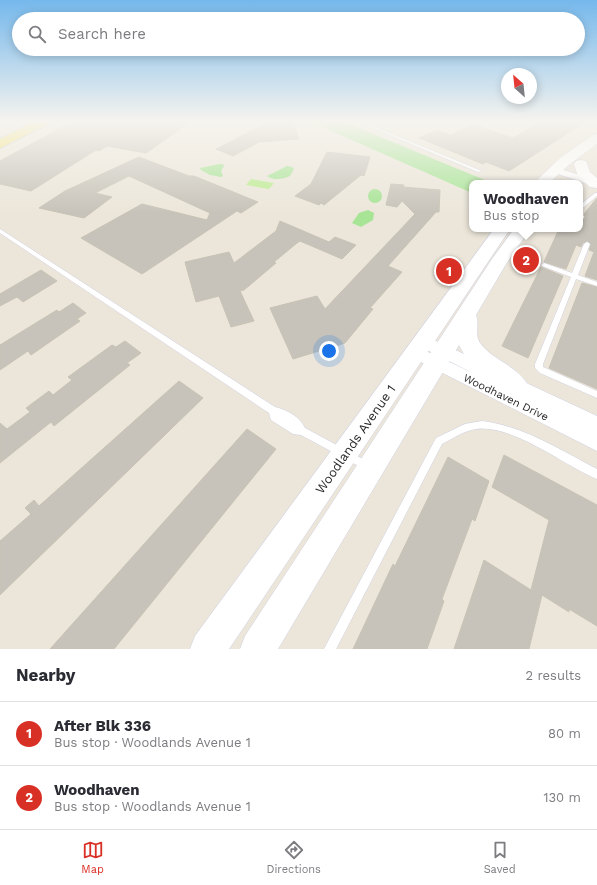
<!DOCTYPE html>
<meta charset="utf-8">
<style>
:root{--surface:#fff;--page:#f7f7f7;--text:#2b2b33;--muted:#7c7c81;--line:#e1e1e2;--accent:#d93025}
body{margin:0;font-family:"Work Sans",sans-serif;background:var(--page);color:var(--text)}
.compass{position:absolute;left:501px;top:68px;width:36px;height:36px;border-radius:50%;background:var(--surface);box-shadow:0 2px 10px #0003;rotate:333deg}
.you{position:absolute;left:329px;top:351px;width:14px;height:14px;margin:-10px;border:3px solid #fff;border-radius:50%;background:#1a73e8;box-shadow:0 0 0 6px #1a73e833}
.badge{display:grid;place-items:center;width:26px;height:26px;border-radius:50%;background:var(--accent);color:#fff;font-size:13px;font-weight:700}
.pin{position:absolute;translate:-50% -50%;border:2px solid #fff;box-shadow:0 1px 4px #0006}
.popup{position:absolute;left:469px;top:180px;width:114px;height:52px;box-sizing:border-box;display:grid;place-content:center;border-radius:8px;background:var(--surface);filter:drop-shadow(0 1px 3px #0005);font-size:13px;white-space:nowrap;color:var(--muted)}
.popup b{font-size:15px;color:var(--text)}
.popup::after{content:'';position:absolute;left:50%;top:100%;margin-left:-8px;border:8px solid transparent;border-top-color:var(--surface)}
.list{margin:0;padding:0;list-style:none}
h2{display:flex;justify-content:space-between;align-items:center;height:52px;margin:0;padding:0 16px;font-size:17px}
h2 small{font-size:13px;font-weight:400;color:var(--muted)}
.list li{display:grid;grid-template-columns:26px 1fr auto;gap:12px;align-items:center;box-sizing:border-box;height:64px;padding:0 16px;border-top:1px solid var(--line)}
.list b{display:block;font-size:15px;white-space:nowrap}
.list p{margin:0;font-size:13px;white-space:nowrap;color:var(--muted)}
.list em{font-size:13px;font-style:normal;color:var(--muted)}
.icon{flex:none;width:22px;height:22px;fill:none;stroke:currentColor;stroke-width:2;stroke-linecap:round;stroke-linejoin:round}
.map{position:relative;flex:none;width:597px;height:649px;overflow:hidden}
.search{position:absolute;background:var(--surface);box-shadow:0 2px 10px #0003;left:12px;right:12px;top:12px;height:44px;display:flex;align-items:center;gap:10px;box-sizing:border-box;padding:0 14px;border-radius:22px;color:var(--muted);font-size:15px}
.sheet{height:180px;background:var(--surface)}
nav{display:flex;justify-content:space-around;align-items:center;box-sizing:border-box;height:56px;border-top:1px solid var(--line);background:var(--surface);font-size:11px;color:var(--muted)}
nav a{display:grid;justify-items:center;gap:2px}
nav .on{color:var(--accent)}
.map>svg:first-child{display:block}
</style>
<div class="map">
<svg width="597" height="649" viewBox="0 0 597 649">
<rect width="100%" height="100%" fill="#ece6da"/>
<!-- green -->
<path fill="#a7e495" d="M 311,122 L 344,122 L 492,183 L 472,183 L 472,193 Z
M 219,164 L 223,164 L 224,166 L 221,171 L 223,176 L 221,177 L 210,175 L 201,170 L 200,168 Z
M 287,166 L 292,167 L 294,169 L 290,176 C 283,179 274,181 267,176 Z
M368 196a7 7 0 1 1 14 0a7 7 0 1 1-14 0Z
M 368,210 L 374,213 L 373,220 L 361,227 L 352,223 L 359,213 Z"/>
<!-- pitch -->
<path fill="#bbec90" d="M 251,179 L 274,183 L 269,189 L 246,185 Z"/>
<!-- building -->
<path fill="#c7c3ba" stroke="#c7c3b4" d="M 72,122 L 190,122 L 146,153 L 107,146 L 99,151 L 96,150 L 31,191 L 0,184 L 0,161 Z
M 293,122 L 299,139 L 259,142 L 233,156 L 216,149 L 265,124 Z
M 541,122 L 585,122 L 509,171 L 486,162 L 483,164 L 419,138 L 437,130 L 451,135 L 473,124 L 513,138 Z
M 327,152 L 370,157 L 364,176 L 361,175 L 324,205 L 321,203 L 319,205 L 295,196 L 311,184 Z
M 139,157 L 189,176 L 194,176 L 258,202 L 241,213 L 237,211 L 142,274 L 81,238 L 142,204 L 207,220 L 210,213 L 129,176 L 95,193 L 112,197 L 84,218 L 39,208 L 65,191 Z
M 391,184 L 404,185 L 403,187 L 440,190 L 439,212 L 436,212 L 388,266 L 402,272 L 370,308 L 373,309 L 345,343 L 293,359 L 270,308 L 317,296 L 325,309 L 415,214 L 402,201 L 397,207 L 386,205 Z
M 597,198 L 597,280 L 585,276 L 594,252 L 589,250 L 591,244 L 588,241 L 583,243 L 581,247 L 576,245 L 566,269 L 544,262 L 559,229 L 580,229 L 580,220 L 585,219 L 584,214 Z
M 280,221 L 329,242 L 335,237 L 356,245 L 342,259 L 300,241 L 297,243 L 274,262 L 276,263 L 244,290 L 240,291 L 254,321 L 231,327 L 219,296 L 196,302 L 185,262 L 229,252 L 234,263 L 276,231 Z
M 541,267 L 563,276 L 528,358 L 502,346 Z
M 41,270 L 57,281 L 23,302 L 17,297 L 0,306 L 0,294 Z
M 582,283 L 597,287 L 597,389 L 549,368 Z
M 73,303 L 86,313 L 77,319 L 80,321 L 31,355 L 28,351 L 0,370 L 0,345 L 57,310 L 59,312 Z
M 125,341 L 141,353 L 127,363 L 130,365 L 54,426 L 51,422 L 0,463 L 0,423 L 7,429 L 30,412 L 26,408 L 49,391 L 53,395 L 72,380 L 68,377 L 112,345 L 116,347 Z
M 179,381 L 203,398 L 0,595 L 0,541 L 31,514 L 25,508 L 34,500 L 39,506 Z
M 247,429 L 276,449 L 114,649 L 50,649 Z
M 504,455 L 597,505 L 597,626 L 569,609 L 569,612 L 542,595 L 529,649 L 454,649 L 484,560 L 531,590 L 549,520 L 492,487 Z
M 448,457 L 489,481 L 475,521 L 472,519 L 442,599 L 444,601 L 427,649 L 353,649 L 393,564 L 395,566 Z"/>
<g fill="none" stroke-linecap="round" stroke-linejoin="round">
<!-- service casing -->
<g stroke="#d0d1e3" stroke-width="1">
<path id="service" d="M 358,122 L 363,122 L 482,171 L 478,172 Z
M 595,193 L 597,193 L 597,196 L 584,207 L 580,207 L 580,205 Z
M 580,214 L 584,216 L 584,218 L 580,218 Z
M 0,229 L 275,407 C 287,410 300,417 305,428 L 370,463 L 372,466 L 370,469 L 367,471 L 364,469 L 301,435 L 293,434 L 271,420 L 269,413 L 0,233 Z
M 587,242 L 590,244 L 578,275 L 597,282 L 597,286 L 576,279 L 543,364 L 543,367 L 597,391 L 597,398 L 540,373 L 535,368 L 535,364 L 571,277 L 542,266 L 541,265 L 544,263 L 572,273 L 584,244 Z
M 482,421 C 524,426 560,450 597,469 L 597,479 C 563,465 513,424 476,429 C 464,431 453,438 442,444 L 336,649 L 324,649 L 436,438 L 465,424 Z"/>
</g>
<!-- minor casing -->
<g stroke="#d0d1e3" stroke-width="1">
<path id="minor" d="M 555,167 L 597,181 L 597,187 L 552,172 L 550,170 L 552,168 Z
M 423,335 L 597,416 L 597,451 L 409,356 L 407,352 L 409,348 L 415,346 L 475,374 L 417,345 L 415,341 L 417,337 Z"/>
</g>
<!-- secondary casing -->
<g stroke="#d0d1e3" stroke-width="1">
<path id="secondary" d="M 597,134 L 597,144 L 570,164 L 549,183 L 534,183 L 560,158 L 593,135 Z
M 581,160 L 586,161 L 590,172 L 597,178 L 597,188 L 590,187 L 578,177 L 574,164 L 576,161 Z
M 494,229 L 510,229 L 229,649 L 190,649 L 195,636 Z
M 514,229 L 530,229 L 506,264 L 476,315 C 480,324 474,334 480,343 C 493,361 519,366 529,387 L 525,394 L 517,397 L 509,394 L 493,379 L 472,364 L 466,358 L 459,345 L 278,649 L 240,649 L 245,636 L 492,259 Z"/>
</g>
<!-- primary casing -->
<g stroke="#c7c7c7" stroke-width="2">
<path id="primary" d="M 33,122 L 48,122 L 46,125 L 0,148 L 0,139 Z"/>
</g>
<!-- service -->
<use href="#service" fill="#fff" fill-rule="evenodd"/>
<!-- minor -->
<use href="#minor" fill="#fff" fill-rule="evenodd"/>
<!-- secondary -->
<use href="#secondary" fill="#fff" fill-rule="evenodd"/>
<!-- primary -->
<use href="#primary" fill="#f4e158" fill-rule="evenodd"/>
</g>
<!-- sky -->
<linearGradient id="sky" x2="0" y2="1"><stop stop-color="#75b8ec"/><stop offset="0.57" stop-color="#f6f4ee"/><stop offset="1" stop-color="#f6f4ee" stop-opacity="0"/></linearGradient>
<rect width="597" height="213" fill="url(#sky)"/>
<g text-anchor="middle" stroke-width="4" stroke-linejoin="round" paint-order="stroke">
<!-- street labels -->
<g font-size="11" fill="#292929" stroke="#fff">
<text transform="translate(506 397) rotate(26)" y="4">Woodhaven Drive</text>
</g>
<!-- near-street labels -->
<g font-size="13" fill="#292929" stroke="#fff">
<text transform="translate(355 439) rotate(-55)" y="5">Woodlands Avenue 1</text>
</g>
</g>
</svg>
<svg class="compass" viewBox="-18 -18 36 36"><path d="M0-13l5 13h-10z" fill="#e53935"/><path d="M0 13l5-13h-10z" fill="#7c7c81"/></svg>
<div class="you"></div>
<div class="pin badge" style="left:449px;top:271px">1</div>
<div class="pin badge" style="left:526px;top:260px">2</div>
<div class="popup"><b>Woodhaven</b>Bus stop</div>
<div class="search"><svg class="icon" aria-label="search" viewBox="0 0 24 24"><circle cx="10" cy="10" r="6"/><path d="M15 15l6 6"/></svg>Search here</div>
</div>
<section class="sheet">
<h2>Nearby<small>2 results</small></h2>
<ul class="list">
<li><span class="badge">1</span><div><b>After Blk 336</b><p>Bus stop · Woodlands Avenue 1</p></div><em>80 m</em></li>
<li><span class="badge">2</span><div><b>Woodhaven</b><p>Bus stop · Woodlands Avenue 1</p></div><em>130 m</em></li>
</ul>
</section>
<nav>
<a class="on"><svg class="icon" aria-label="map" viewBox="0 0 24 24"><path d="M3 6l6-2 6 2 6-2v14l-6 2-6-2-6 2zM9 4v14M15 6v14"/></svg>Map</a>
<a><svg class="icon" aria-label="directions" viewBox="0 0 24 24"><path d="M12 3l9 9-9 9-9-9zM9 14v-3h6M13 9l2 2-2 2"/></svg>Directions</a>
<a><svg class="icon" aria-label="saved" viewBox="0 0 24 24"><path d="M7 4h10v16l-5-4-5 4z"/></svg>Saved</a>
</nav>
